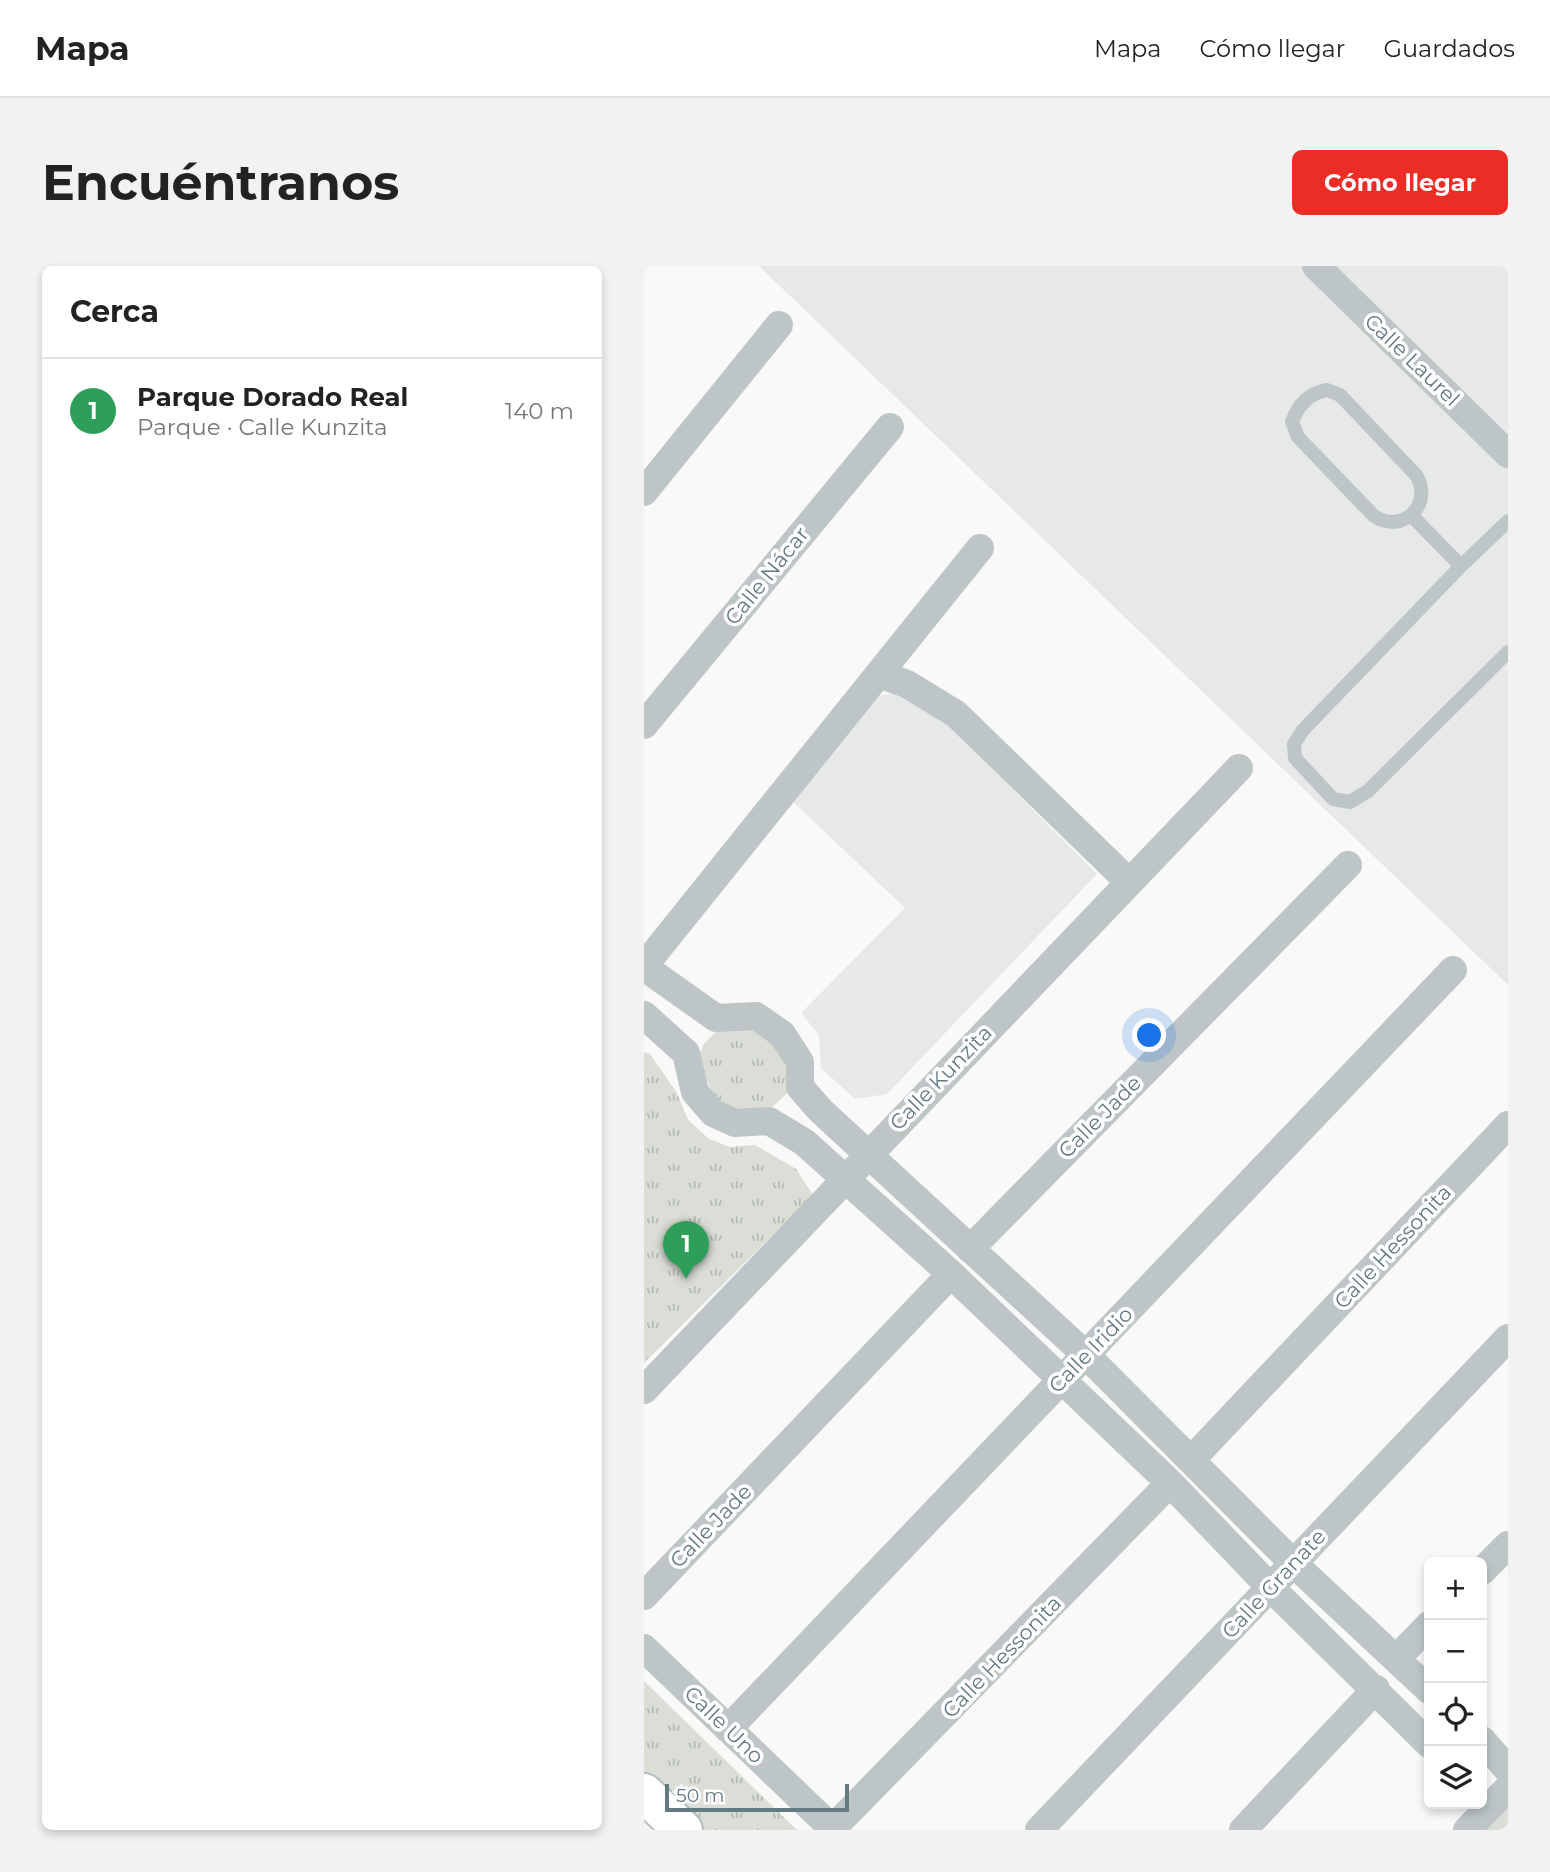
<!DOCTYPE html>
<html lang="es">
<meta charset="utf-8">
<style>
:root{--surface:#fff;--page:#f2f2f2;--text:#222;--muted:#767676;--line:#e0e0e0;--accent:#eb2d25}
body{margin:0;font-family:Montserrat,sans-serif;background:var(--page);color:var(--text)}
.controls{position:absolute;right:21px;bottom:21px;display:grid;overflow:hidden;border-radius:10px;box-shadow:0 4px 10px #0003}
.controls button{width:63px;height:63px;display:grid;place-items:center;padding:0;border:0;border-bottom:2px solid var(--line);background:var(--surface);color:var(--text);font:35px sans-serif}
.scale{position:absolute;left:21px;bottom:18px;width:184px;box-sizing:border-box;padding-left:7px;border:4px solid #637a83;border-top:0;font-size:19px;line-height:24px;white-space:nowrap;color:#637a83;-webkit-text-stroke:5px #fff;paint-order:stroke}
.you{position:absolute;left:506px;top:770px;width:24px;height:24px;margin:-18px;border:5px solid #fff;border-radius:50%;background:#1a73e8;box-shadow:0 0 0 10px #1a73e833}
.badge{display:grid;place-items:center;width:46px;height:46px;border-radius:50%;background:var(--accent);color:#fff;font-size:23px;font-weight:700}
.pin{position:absolute;translate:-50% -58px;filter:drop-shadow(0 2px 4px #0008)}
.pin::after{content:'';position:absolute;top:37px;width:24px;height:21px;background:inherit;clip-path:polygon(0 0,100% 0,50% 100%)}
.list{margin:0;padding:0;list-style:none}
h2{display:flex;justify-content:space-between;align-items:center;height:91px;margin:0;padding:0 28px;font-size:30px}
h2 small{font-size:23px;font-weight:400;color:var(--muted)}
.list li{display:grid;grid-template-columns:46px 1fr auto;gap:21px;align-items:center;box-sizing:border-box;height:105px;padding:0 28px;border-top:2px solid var(--line)}
.list b{display:block;font-size:26px;white-space:nowrap}
.list p{margin:0;font-size:23px;white-space:nowrap;color:var(--muted)}
.list em{font-size:23px;font-style:normal;color:var(--muted)}
.icon{flex:none;width:38px;height:38px;fill:none;stroke:currentColor;stroke-width:2;stroke-linecap:round;stroke-linejoin:round}
.map{position:relative;flex:none;width:864px;height:1564px;overflow:hidden;border-radius:10px}
header{display:flex;align-items:center;gap:42px;box-sizing:border-box;height:98px;padding:0 35px;background:var(--surface);border-bottom:2px solid var(--line)}
header strong{font-size:33px}
nav{display:flex;gap:38px;margin-inline-start:auto;font-size:24px}
.intro{display:flex;align-items:center;justify-content:space-between;box-sizing:border-box;height:168px;padding:0 42px}
h1{margin:0;font-size:49px}
.button{padding:18px 32px;border-radius:10px;background:var(--accent);color:#fff;font-size:24px;font-weight:700}
main{display:flex;gap:42px;padding:0 42px}
aside{flex:1;background:var(--surface);border-radius:10px;box-shadow:0 4px 10px #0003}
.map>svg:first-child{display:block}
</style>
<header>
<strong>Mapa</strong>
<nav><a>Mapa</a><a>Cómo llegar</a><a>Guardados</a></nav>
</header>
<div class="intro"><h1>Encuéntranos</h1><a class="button">Cómo llegar</a></div>
<main>
<aside>
<h2>Cerca<small></small></h2>
<ul class="list">
<li><span class="badge" style="background:#2e9e5b">1</span><div><b>Parque Dorado Real</b><p>Parque · Calle Kunzita</p></div><em>140 m</em></li>
</ul>
</aside>
<div class="map">
<svg width="864" height="1564" viewBox="0 0 864 1564">
<defs>
<pattern id="grass-tufts" width="24" height="20" patternUnits="userSpaceOnUse" patternTransform="scale(1.75)"><rect width="24" height="20" fill="#daded6"/><path d="M3 7l-1-3M5 7V3M7 7l1-3M15 17l-1-3M17 17v-4M19 17l1-3" fill="none" stroke="#b4b9b3"/></pattern>
</defs>
<rect width="100%" height="100%" fill="#f9f9f7"/>
<!-- built -->
<path fill="#e7e9e8" d="M 115,0 L 864,0 L 864,719 Z
M 250,427 L 268,432 L 304,459 L 453,608 L 243,828 L 211,833 L 177,802 L 175,769 L 157,747 L 261,642 L 146,533 L 228,431 Z"/>
<!-- grass -->
<path fill="url(#grass-tufts)" d="M 81,756 L 116,766 L 142,791 L 151,820 L 113,855 L 71,832 L 53,793 L 60,778 Z
M 0,786 L 6,788 L 33,827 L 44,854 L 65,873 L 86,881 L 111,879 L 152,903 L 169,929 L 0,1097 Z
M 0,1415 L 153,1564 L 52,1564 L 0,1510 Z
M 864,1541 L 864,1564 L 841,1564 Z"/>
<g fill="none" stroke-linecap="round" stroke-linejoin="round">
<!-- secondary casing -->
<g stroke="#b2bbbe" stroke-width="42">
<path id="secondary" d="M 0,1527 L 39,1564"/>
</g>
<!-- lane -->
<path stroke="#bdc5c7" stroke-width="14" d="M 683,124 L 696,129 L 772,209 C 790,238 759,269 730,250 L 654,171 L 648,156 C 654,139 665,127 683,124 Z
M 767,249 L 817,300
M 864,255 L 817,300 L 659,464 L 650,478 L 651,492 L 689,533 L 706,536 L 724,525 L 864,386"/>
<!-- street -->
<path stroke="#bdc5c7" stroke-width="28" d="M 672,0 L 864,188
M 0,226 L 135,59
M 235,408 L 263,418 L 312,448 L 485,616
M 0,459 L 246,161
M 0,700 L 336,282
M 0,701 L 72,752 L 112,750 L 138,768 L 156,796 L 156,821 L 176,844 L 443,1090 L 649,1297 L 785,1424
M 0,749 L 42,787 L 51,826 L 69,847 L 91,857 L 125,855 L 160,876 L 307,1008 L 526,1217 L 627,1322 L 785,1478
M 326,983 L 704,599
M 0,1124 L 595,502
M 548,1193 L 864,859
M 838,1305 L 864,1279
M 0,1330 L 307,1008
M 0,1382 L 190,1564
M 753,1392 L 785,1359
M 84,1463 L 809,704
M 838,1474 L 864,1504
M 188,1563 L 526,1217
M 395,1564 L 864,1072
M 599,1564 L 732,1423
M 823,1564 L 864,1522"/>
<!-- secondary -->
<use href="#secondary" stroke="#fff" stroke-width="38"/>
</g>
<g text-anchor="middle" stroke-width="7" stroke-linejoin="round" paint-order="stroke">
<!-- street labels -->
<g font-size="21" fill="#637a83" stroke="#fff">
<text transform="translate(768 94) rotate(44)" y="7">Calle Laurel</text>
<text transform="translate(123 310) rotate(-51)" y="7">Calle Nácar</text>
<text transform="translate(297 812) rotate(-46)" y="7">Calle Kunzita</text>
<text transform="translate(456 851) rotate(-45)" y="7">Calle Jade</text>
<text transform="translate(749 981) rotate(-47)" y="7">Calle Hessonita</text>
<text transform="translate(447 1084) rotate(-46)" y="7">Calle Iridio</text>
<text transform="translate(67 1260) rotate(-46)" y="7">Calle Jade</text>
<text transform="translate(630 1318) rotate(-47)" y="7">Calle Granate</text>
<text transform="translate(358 1391) rotate(-46)" y="7">Calle Hessonita</text>
<text transform="translate(80 1459) rotate(44)" y="7">Calle Uno</text>
</g>
</g>
</svg>
<div class="controls">
<button>+</button>
<button>−</button>
<button><svg class="icon" aria-label="locate" viewBox="0 0 24 24"><circle cx="12" cy="12" r="6"/><path d="M12 2v4M12 18v4M2 12h4M18 12h4"/></svg></button>
<button><svg class="icon" aria-label="layers" viewBox="0 0 24 24"><path d="M12 4l9 5-9 5-9-5zM3 14l9 5 9-5"/></svg></button>
</div>
<div class="scale">50 m</div>
<div class="you"></div>
<div class="pin badge" style="left:42px;top:1013px;background:#2e9e5b">1</div>
</div>
</main>
